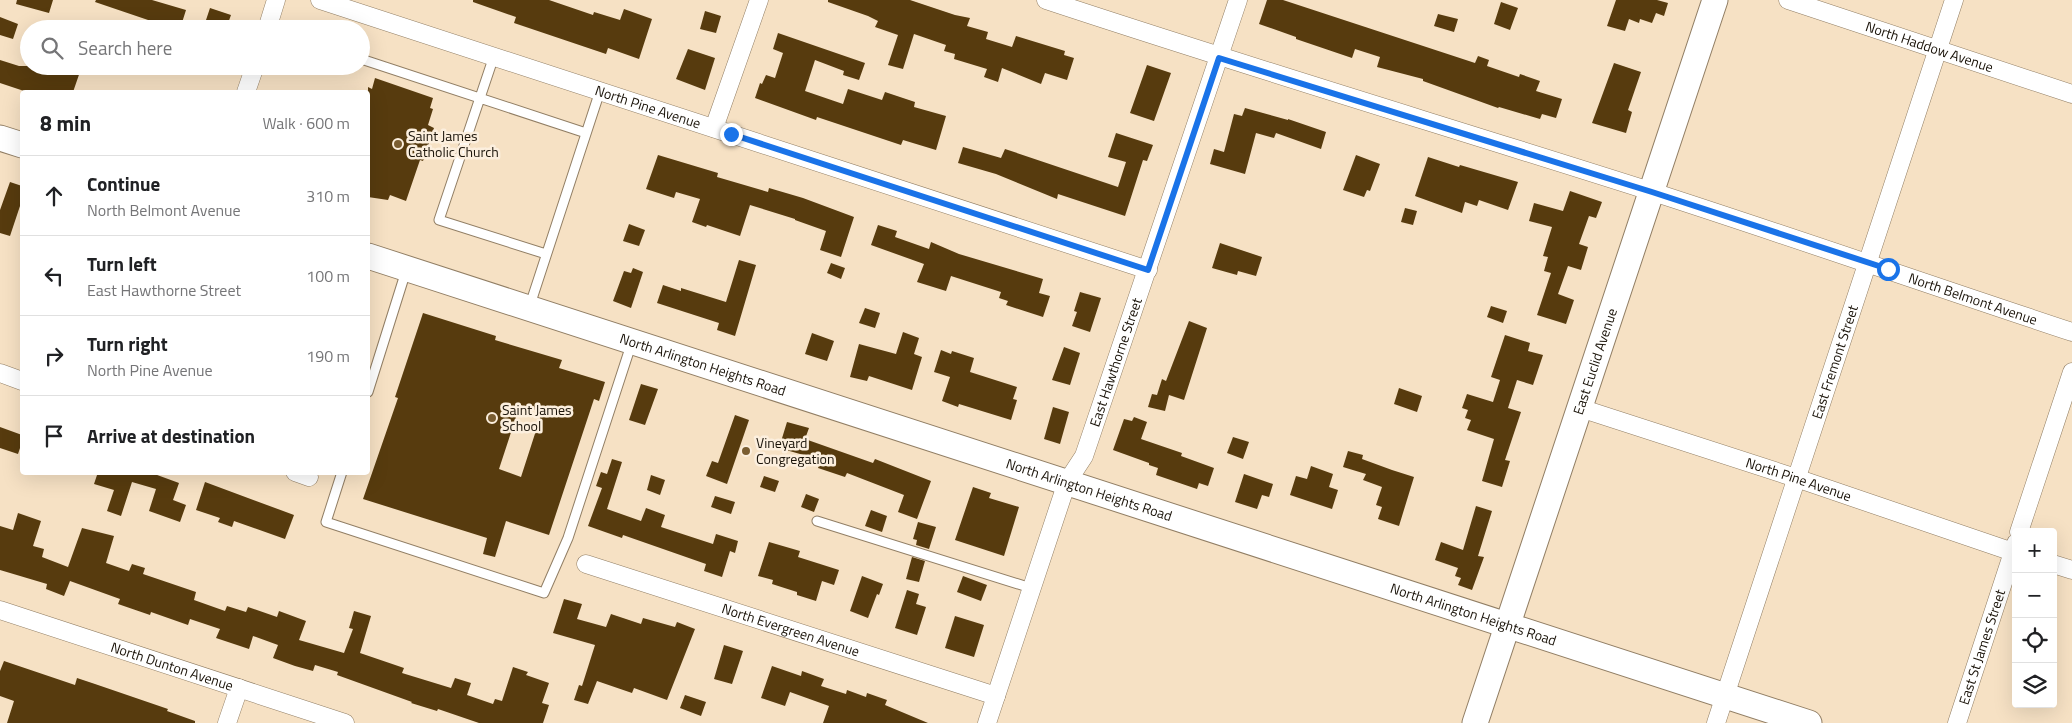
<!DOCTYPE html>
<meta charset="utf-8">
<style>
:root{--surface:#fff;--page:#f2f2f2;--text:#202124;--muted:#757577;--line:#e0e0e0}
body{margin:0;font-family:"Titillium Web",sans-serif;background:var(--page);color:var(--text)}
.controls{position:absolute;right:15px;bottom:15px;display:grid;overflow:hidden;border-radius:5px;box-shadow:0 5px 20px #0002}
.controls button{width:45px;height:45px;display:grid;place-items:center;padding:0;border:0;border-bottom:1px solid var(--line);background:var(--surface);color:var(--text);font:25px sans-serif}
.stop{position:absolute;width:15px;height:15px;margin:-11px;border:4px solid #1a73e8;border-radius:50%;background:#fff}
.stop.end{background:#1a73e8;border-color:#fff;box-shadow:0 1px 5px #0008}
.list{margin:0;padding:0;list-style:none}
h2{display:flex;justify-content:space-between;align-items:center;height:65px;margin:0;padding:0 20px;font-size:21px}
h2 small{font-size:16px;font-weight:400;color:var(--muted)}
.list li{display:grid;grid-template-columns:32px 1fr auto;gap:15px;align-items:center;box-sizing:border-box;height:80px;padding:0 20px;border-top:1px solid var(--line)}
.list b{display:block;font-size:19px;white-space:nowrap}
.list p{margin:0;font-size:16px;white-space:nowrap;color:var(--muted)}
.list em{font-size:16px;font-style:normal;color:var(--muted)}
.icon{flex:none;width:28px;height:28px;fill:none;stroke:currentColor;stroke-width:2;stroke-linecap:round;stroke-linejoin:round}
.map{position:relative;flex:none;width:2072px;height:723px;overflow:hidden}
.search{position:absolute;background:var(--surface);box-shadow:0 5px 20px #0002;left:20px;top:20px;width:350px;height:55px;display:flex;align-items:center;gap:12px;box-sizing:border-box;padding:0 18px;border-radius:28px;color:var(--muted);font-size:19px}
.panel{position:absolute;background:var(--surface);box-shadow:0 5px 20px #0002;left:20px;top:90px;width:350px;height:385px;border-radius:5px}
.map>svg:first-child{display:block}
</style>
<div class="map">
<svg width="2072" height="723" viewBox="0 0 2072 723">
<rect width="100%" height="100%" fill="#f6e1c4"/>
<!-- building -->
<path fill="#573b0e" fill-rule="evenodd" d="M 17,0 L 53,0 L 49,13 L 16,4 Z
M 96,0 L 152,0 L 186,10 L 180,29 L 166,29 L 150,24 L 151,21 L 95,2 Z
M 473,0 L 549,0 L 593,15 L 594,12 L 620,20 L 624,9 L 652,19 L 639,59 L 608,48 L 606,54 L 514,23 L 516,17 L 473,2 Z
M 828,0 L 910,0 L 955,15 L 970,18 L 967,26 L 988,32 L 986,39 L 1012,47 L 1016,36 L 1065,51 L 1064,55 L 1074,58 L 1067,80 L 1045,73 L 1041,84 L 1002,68 L 998,82 L 984,77 L 987,69 L 954,59 L 955,54 L 944,51 L 946,45 L 914,34 L 903,69 L 888,65 L 898,35 L 875,27 L 878,21 L 868,16 L 828,2 Z
M 1267,0 L 1283,0 L 1475,63 L 1478,56 L 1489,60 L 1487,66 L 1519,77 L 1520,74 L 1540,81 L 1536,91 L 1562,99 L 1556,118 L 1542,114 L 1540,119 L 1499,107 L 1498,108 L 1423,81 L 1423,79 L 1377,67 L 1380,57 L 1355,49 L 1352,58 L 1296,39 L 1296,37 L 1259,24 Z
M 1616,0 L 1657,0 L 1668,3 L 1664,16 L 1656,13 L 1652,23 L 1640,19 L 1639,23 L 1629,19 L 1625,31 L 1607,26 Z
M 1501,2 L 1518,8 L 1510,30 L 1494,24 Z
M 210,8 L 231,15 L 226,29 L 203,29 Z
M 705,11 L 721,16 L 716,33 L 700,29 Z
M 1438,14 L 1458,19 L 1454,32 L 1434,26 Z
M 0,17 L 18,24 L 13,39 L 0,35 Z
M 778,33 L 865,63 L 859,80 L 843,75 L 844,71 L 815,60 L 805,91 L 843,104 L 848,89 L 882,100 L 885,92 L 915,102 L 914,107 L 946,116 L 936,150 L 903,140 L 901,145 L 817,117 L 816,120 L 755,98 L 760,83 L 762,84 L 766,75 L 775,78 L 783,53 L 773,49 Z
M 688,49 L 715,58 L 705,90 L 676,79 Z
M 0,60 L 19,66 L 82,66 L 73,92 L 27,92 L 0,83 Z
M 1614,63 L 1641,72 L 1628,110 L 1632,112 L 1626,133 L 1592,123 Z
M 1147,65 L 1171,73 L 1154,121 L 1130,113 Z
M 375,78 L 433,98 L 430,108 L 433,109 L 428,125 L 434,128 L 423,161 L 420,160 L 406,201 L 390,195 L 388,200 L 368,197 L 368,87 L 372,89 Z
M 1245,108 L 1288,120 L 1288,119 L 1326,132 L 1321,149 L 1276,133 L 1274,138 L 1256,133 L 1245,174 L 1210,164 L 1214,149 L 1224,152 L 1234,114 L 1242,116 Z
M 1116,133 L 1153,145 L 1147,161 L 1143,160 L 1125,216 L 1058,194 L 1057,199 L 996,174 L 958,163 L 963,147 L 1001,158 L 1005,149 L 1118,187 L 1126,162 L 1108,157 Z
M 658,155 L 718,173 L 717,177 L 768,192 L 769,188 L 803,198 L 854,217 L 841,257 L 820,250 L 826,231 L 795,220 L 795,219 L 750,205 L 740,236 L 707,225 L 706,227 L 692,222 L 700,199 L 676,192 L 674,198 L 646,189 Z
M 1356,155 L 1380,164 L 1370,191 L 1367,190 L 1364,197 L 1343,190 Z
M 1428,157 L 1459,167 L 1460,165 L 1518,182 L 1508,210 L 1479,200 L 1477,206 L 1465,202 L 1462,213 L 1415,196 Z
M 10,182 L 22,186 L 22,200 L 10,236 L 0,233 L 0,210 Z
M 1570,191 L 1602,202 L 1596,218 L 1589,216 L 1579,244 L 1588,247 L 1581,270 L 1568,266 L 1558,294 L 1574,300 L 1566,324 L 1537,315 L 1551,273 L 1544,271 L 1548,257 L 1543,256 L 1552,227 L 1529,221 L 1534,203 L 1563,211 Z
M 1405,208 L 1417,211 L 1413,225 L 1401,222 Z
M 629,224 L 645,230 L 639,246 L 623,241 Z
M 878,225 L 897,231 L 895,237 L 929,249 L 931,242 L 959,254 L 1043,279 L 1039,293 L 1050,296 L 1043,317 L 1006,305 L 1008,301 L 999,298 L 1001,292 L 951,276 L 946,291 L 917,282 L 924,264 L 871,245 Z
M 1220,243 L 1262,257 L 1256,276 L 1238,271 L 1237,275 L 1212,268 Z
M 739,260 L 756,265 L 735,336 L 717,330 L 719,323 L 657,303 L 663,285 L 681,291 L 681,288 L 726,302 Z
M 831,263 L 845,268 L 841,279 L 827,273 Z
M 633,268 L 643,272 L 631,308 L 613,301 L 624,271 L 631,273 Z
M 1080,292 L 1101,298 L 1090,332 L 1072,326 L 1077,312 L 1074,311 Z
M 1491,306 L 1507,311 L 1503,323 L 1487,317 Z
M 865,308 L 880,313 L 875,328 L 859,323 Z
M 423,313 L 496,336 L 495,340 L 562,360 L 559,368 L 605,382 L 599,401 L 594,399 L 549,535 L 506,521 L 495,557 L 483,554 L 487,538 L 363,499 L 398,398 L 395,397 ZM 520,405 L 542,412 L 521,477 L 499,469 Z
M 1189,321 L 1207,328 L 1184,400 L 1169,395 L 1165,411 L 1148,407 L 1152,394 L 1157,395 L 1162,379 L 1166,381 Z
M 903,332 L 919,338 L 914,354 L 922,357 L 912,390 L 869,376 L 867,381 L 850,377 L 859,344 L 896,354 Z
M 812,333 L 834,341 L 827,361 L 805,354 Z
M 1505,335 L 1530,343 L 1528,351 L 1543,355 L 1533,385 L 1517,380 L 1508,408 L 1521,412 L 1505,460 L 1510,461 L 1502,487 L 1482,481 L 1494,439 L 1467,430 L 1471,420 L 1465,418 L 1468,410 L 1462,408 L 1467,394 L 1493,402 L 1500,380 L 1491,377 Z
M 1064,347 L 1080,353 L 1070,385 L 1052,380 Z
M 941,350 L 951,354 L 952,351 L 974,358 L 970,372 L 1017,387 L 1013,399 L 1017,400 L 1011,420 L 959,404 L 958,407 L 942,401 L 950,377 L 934,372 Z
M 641,384 L 658,389 L 645,425 L 629,420 Z
M 1399,388 L 1422,396 L 1417,412 L 1394,404 Z
M 1053,407 L 1069,412 L 1060,444 L 1044,439 Z
M 735,415 L 749,420 L 727,484 L 706,476 L 712,461 L 718,463 Z
M 1134,417 L 1147,422 L 1141,439 L 1182,453 L 1181,456 L 1214,468 L 1208,486 L 1199,483 L 1197,489 L 1156,475 L 1158,468 L 1149,465 L 1149,463 L 1113,450 L 1124,419 L 1132,421 Z
M 787,422 L 809,428 L 805,439 L 873,463 L 875,459 L 931,481 L 917,519 L 898,512 L 904,495 L 847,473 L 845,477 L 818,468 L 821,460 L 779,448 Z
M 0,427 L 22,435 L 22,442 L 18,454 L 0,448 Z
M 1233,437 L 1249,442 L 1243,459 L 1227,453 Z
M 1348,451 L 1363,455 L 1362,459 L 1392,470 L 1414,477 L 1399,526 L 1378,519 L 1382,507 L 1376,505 L 1382,487 L 1363,480 L 1366,474 L 1343,467 Z
M 612,459 L 622,462 L 607,509 L 641,521 L 646,508 L 665,515 L 661,527 L 713,544 L 716,534 L 738,541 L 735,553 L 730,551 L 722,577 L 704,571 L 706,564 L 623,535 L 622,538 L 588,526 L 602,488 L 596,486 L 601,472 L 607,474 Z
M 1311,466 L 1333,474 L 1329,487 L 1338,490 L 1332,509 L 1290,495 L 1296,476 L 1307,479 Z
M 98,472 L 149,472 L 179,483 L 173,500 L 186,505 L 180,522 L 149,511 L 156,489 L 132,482 L 121,516 L 107,511 L 114,490 L 94,484 Z
M 1244,474 L 1273,484 L 1269,497 L 1262,495 L 1257,509 L 1235,502 Z
M 651,475 L 665,480 L 660,495 L 647,490 Z
M 764,476 L 779,481 L 775,492 L 760,487 Z
M 205,482 L 294,515 L 285,539 L 234,521 L 232,527 L 218,522 L 220,518 L 196,510 Z
M 973,487 L 991,493 L 989,498 L 1019,507 L 1004,556 L 955,540 Z
M 806,494 L 819,499 L 814,512 L 801,507 Z
M 715,496 L 735,502 L 731,514 L 711,507 Z
M 1476,506 L 1492,511 L 1478,556 L 1484,557 L 1472,590 L 1458,585 L 1461,578 L 1455,576 L 1458,568 L 1435,560 L 1441,542 L 1463,550 Z
M 871,510 L 887,516 L 882,532 L 865,526 Z
M 18,513 L 41,521 L 33,546 L 44,549 L 42,557 L 68,567 L 82,528 L 114,536 L 106,563 L 129,571 L 132,564 L 145,568 L 143,574 L 196,592 L 194,600 L 225,611 L 227,606 L 246,612 L 248,607 L 277,617 L 279,611 L 306,621 L 299,640 L 344,653 L 353,629 L 349,628 L 354,611 L 371,616 L 360,653 L 404,668 L 402,673 L 451,688 L 455,678 L 471,683 L 467,695 L 493,704 L 495,699 L 502,701 L 513,667 L 528,672 L 526,675 L 549,683 L 542,703 L 549,705 L 543,723 L 479,723 L 438,709 L 437,711 L 411,703 L 412,702 L 337,675 L 338,672 L 315,665 L 313,671 L 295,666 L 273,658 L 278,645 L 253,636 L 249,649 L 216,638 L 220,629 L 190,619 L 188,625 L 151,612 L 150,615 L 118,604 L 120,599 L 70,581 L 64,596 L 46,589 L 47,584 L 0,570 L 0,526 L 13,530 Z
M 918,522 L 936,527 L 929,549 L 916,545 L 917,540 L 913,539 Z
M 769,542 L 800,551 L 798,557 L 839,570 L 834,585 L 822,581 L 816,601 L 797,595 L 797,592 L 772,584 L 773,580 L 758,576 Z
M 912,557 L 925,561 L 919,582 L 906,579 Z
M 862,576 L 883,584 L 879,595 L 877,594 L 868,618 L 850,611 Z
M 963,576 L 987,585 L 981,601 L 957,592 Z
M 907,590 L 919,594 L 916,604 L 926,607 L 917,635 L 895,628 Z
M 564,599 L 582,604 L 577,619 L 606,627 L 611,614 L 641,624 L 643,618 L 675,627 L 677,622 L 695,629 L 667,700 L 634,688 L 632,693 L 597,681 L 588,704 L 574,700 L 579,685 L 582,686 L 595,645 L 553,633 Z
M 955,616 L 984,625 L 974,657 L 945,648 Z
M 724,645 L 743,651 L 732,684 L 714,679 Z
M 4,661 L 75,685 L 77,678 L 95,684 L 168,709 L 167,711 L 195,721 L 195,723 L 7,723 L 14,701 L 0,696 L 0,671 Z
M 772,666 L 801,676 L 802,671 L 824,679 L 821,686 L 846,694 L 847,690 L 866,697 L 867,693 L 887,700 L 885,705 L 928,723 L 823,723 L 829,706 L 790,692 L 785,706 L 761,698 Z
M 685,695 L 706,702 L 701,716 L 680,708 Z"/>
<g fill="none" stroke-linecap="round" stroke-linejoin="round">
<!-- lane casing -->
<g stroke="#917e64" stroke-width="11">
<path id="lane" d="M 494,56 L 439,220 L 546,254
M 361,59 L 586,133
M 529,308 L 600,91
M 368,392 L 406,271
M 342,472 L 326,522 L 544,593 L 568,538 L 632,342
M 817,521 L 1031,588"/>
</g>
<!-- street casing -->
<g stroke="#917e64" stroke-width="19">
<g id="street">
<path id="s1" d="M 320,0 L 1148,270"/>
<path id="s2" d="M 1046,0 C 1248,67 1452,128 1656,193 C 1795,238 1933,286 2072,332"/>
<path id="s3" d="M 1788,0 L 2072,94"/>
<path d="M 267,29 L 276,0"/>
<path d="M 246,92 L 255,66"/>
<path d="M 714,128 L 759,0"/>
<path d="M 0,373 L 22,381"/>
<path id="s4" d="M 1580,408 L 1796,478 L 2016,553"/>
<path d="M 295,472 L 309,477"/>
<path d="M 2019,532 L 2072,372"/>
<path id="s5" d="M 586,564 L 996,696"/>
<path d="M 2053,564 L 2072,570"/>
<path id="s6" d="M 0,610 L 345,723"/>
<path d="M 227,723 L 239,688"/>
<path id="s7" d="M 987,723 L 1067,482 L 1084,456 L 1238,0"/>
<path id="s8" d="M 1716,723 L 1954,0"/>
<path id="s9" d="M 1957,723 L 2016,543"/>
</g>
</g>
<!-- secondary casing -->
<g stroke="#917e64" stroke-width="27">
<g id="secondary">
<path d="M 0,138 L 22,145"/>
<path id="s10" d="M 368,256 L 1809,723"/>
<path id="s11" d="M 1475,723 L 1715,0"/>
</g>
</g>
<!-- lane -->
<use href="#lane" stroke="#fff" stroke-width="9"/>
<!-- street -->
<use href="#street" stroke="#fff" stroke-width="18"/>
<!-- secondary -->
<use href="#secondary" stroke="#fff" stroke-width="25"/>
</g>
<g fill="none" stroke-linecap="round" stroke-linejoin="round">
<!-- route -->
<path stroke="#1a73e8" stroke-width="6" d="M 731,134 L 1148,270 L 1219,58 L 1652,192 L 1888,269"/>
</g>
<!-- markers -->
<g fill="#7a5d31" stroke="#fcefde" stroke-width="2">
<circle cx="398" cy="144" r="5"/>
<circle cx="492" cy="418" r="5"/>
<circle cx="746" cy="451" r="5"/>
</g>
<g text-anchor="middle" stroke-width="5" stroke-linejoin="round" paint-order="stroke">
<!-- street labels -->
<g font-size="14" fill="#1a1309" stroke="#fcefde">
<text dy="5" stroke="none"><textPath href="#s3" startOffset="149">North Haddow Avenue</textPath></text>
<text dy="5" stroke="none"><textPath href="#s1" startOffset="345">North Pine Avenue</textPath></text>
<text dy="5" stroke="none"><textPath href="#s2" startOffset="974">North Belmont Avenue</textPath></text>
<text dy="5" stroke="none"><textPath href="#s8" startOffset="380">East Fremont Street</textPath></text>
<text dy="5" stroke="none"><textPath href="#s11" startOffset="381">East Euclid Avenue</textPath></text>
<text dy="5" stroke="none"><textPath href="#s7" startOffset="384">East Hawthorne Street</textPath></text>
<text dy="5" stroke="none"><textPath href="#s10" startOffset="352">North Arlington Heights Road</textPath></text>
<text dy="5" stroke="none"><textPath href="#s4" startOffset="230">North Pine Avenue</textPath></text>
<text dy="5" stroke="none"><textPath href="#s10" startOffset="758">North Arlington Heights Road</textPath></text>
<text dy="5" stroke="none"><textPath href="#s10" startOffset="1162">North Arlington Heights Road</textPath></text>
<text dy="5" stroke="none"><textPath href="#s5" startOffset="215">North Evergreen Avenue</textPath></text>
<text dy="5" stroke="none"><textPath href="#s9" startOffset="80">East St James Street</textPath></text>
<text dy="5" stroke="none"><textPath href="#s6" startOffset="181">North Dunton Avenue</textPath></text>
</g>
<!-- poi labels -->
<g font-size="14" fill="#1a1309" stroke="#fcefde" text-anchor="start">
<text x="408" y="141">Saint James<tspan x="408" dy="16">Catholic Church</tspan></text>
<text x="502" y="415">Saint James<tspan x="502" dy="16">School</tspan></text>
<text x="756" y="448">Vineyard<tspan x="756" dy="16">Congregation</tspan></text>
</g>
</g>
</svg>
<div class="controls">
<button>+</button>
<button>−</button>
<button><svg class="icon" aria-label="locate" viewBox="0 0 24 24"><circle cx="12" cy="12" r="6"/><path d="M12 2v4M12 18v4M2 12h4M18 12h4"/></svg></button>
<button><svg class="icon" aria-label="layers" viewBox="0 0 24 24"><path d="M12 4l9 5-9 5-9-5zM3 14l9 5 9-5"/></svg></button>
</div>
<div class="stop" style="left:1888px;top:269px"></div>
<div class="stop end" style="left:731px;top:134px"></div>
<div class="search"><svg class="icon" aria-label="search" viewBox="0 0 24 24"><circle cx="10" cy="10" r="6"/><path d="M15 15l6 6"/></svg>Search here</div>
<section class="panel">
<h2>8 min<small>Walk · 600 m</small></h2>
<ul class="list">
<li><svg class="icon" aria-label="ahead" viewBox="0 0 24 24"><path d="M12 20V5M6 11l6-6 6 6"/></svg><div><b>Continue</b><p>North Belmont Avenue</p></div><em>310 m</em></li>
<li><svg class="icon" aria-label="left" viewBox="0 0 24 24"><path d="M17 20v-9H6M10 6l-5 5 5 5"/></svg><div><b>Turn left</b><p>East Hawthorne Street</p></div><em>100 m</em></li>
<li><svg class="icon" aria-label="right" viewBox="0 0 24 24"><path d="M7 20v-9h11M14 6l5 5-5 5"/></svg><div><b>Turn right</b><p>North Pine Avenue</p></div><em>190 m</em></li>
<li><svg class="icon" aria-label="arrive" viewBox="0 0 24 24"><path d="M6 21V4h12l-3 4 3 4H6"/></svg><div><b>Arrive at destination</b></div></li>
</ul>
</section>
</div>
